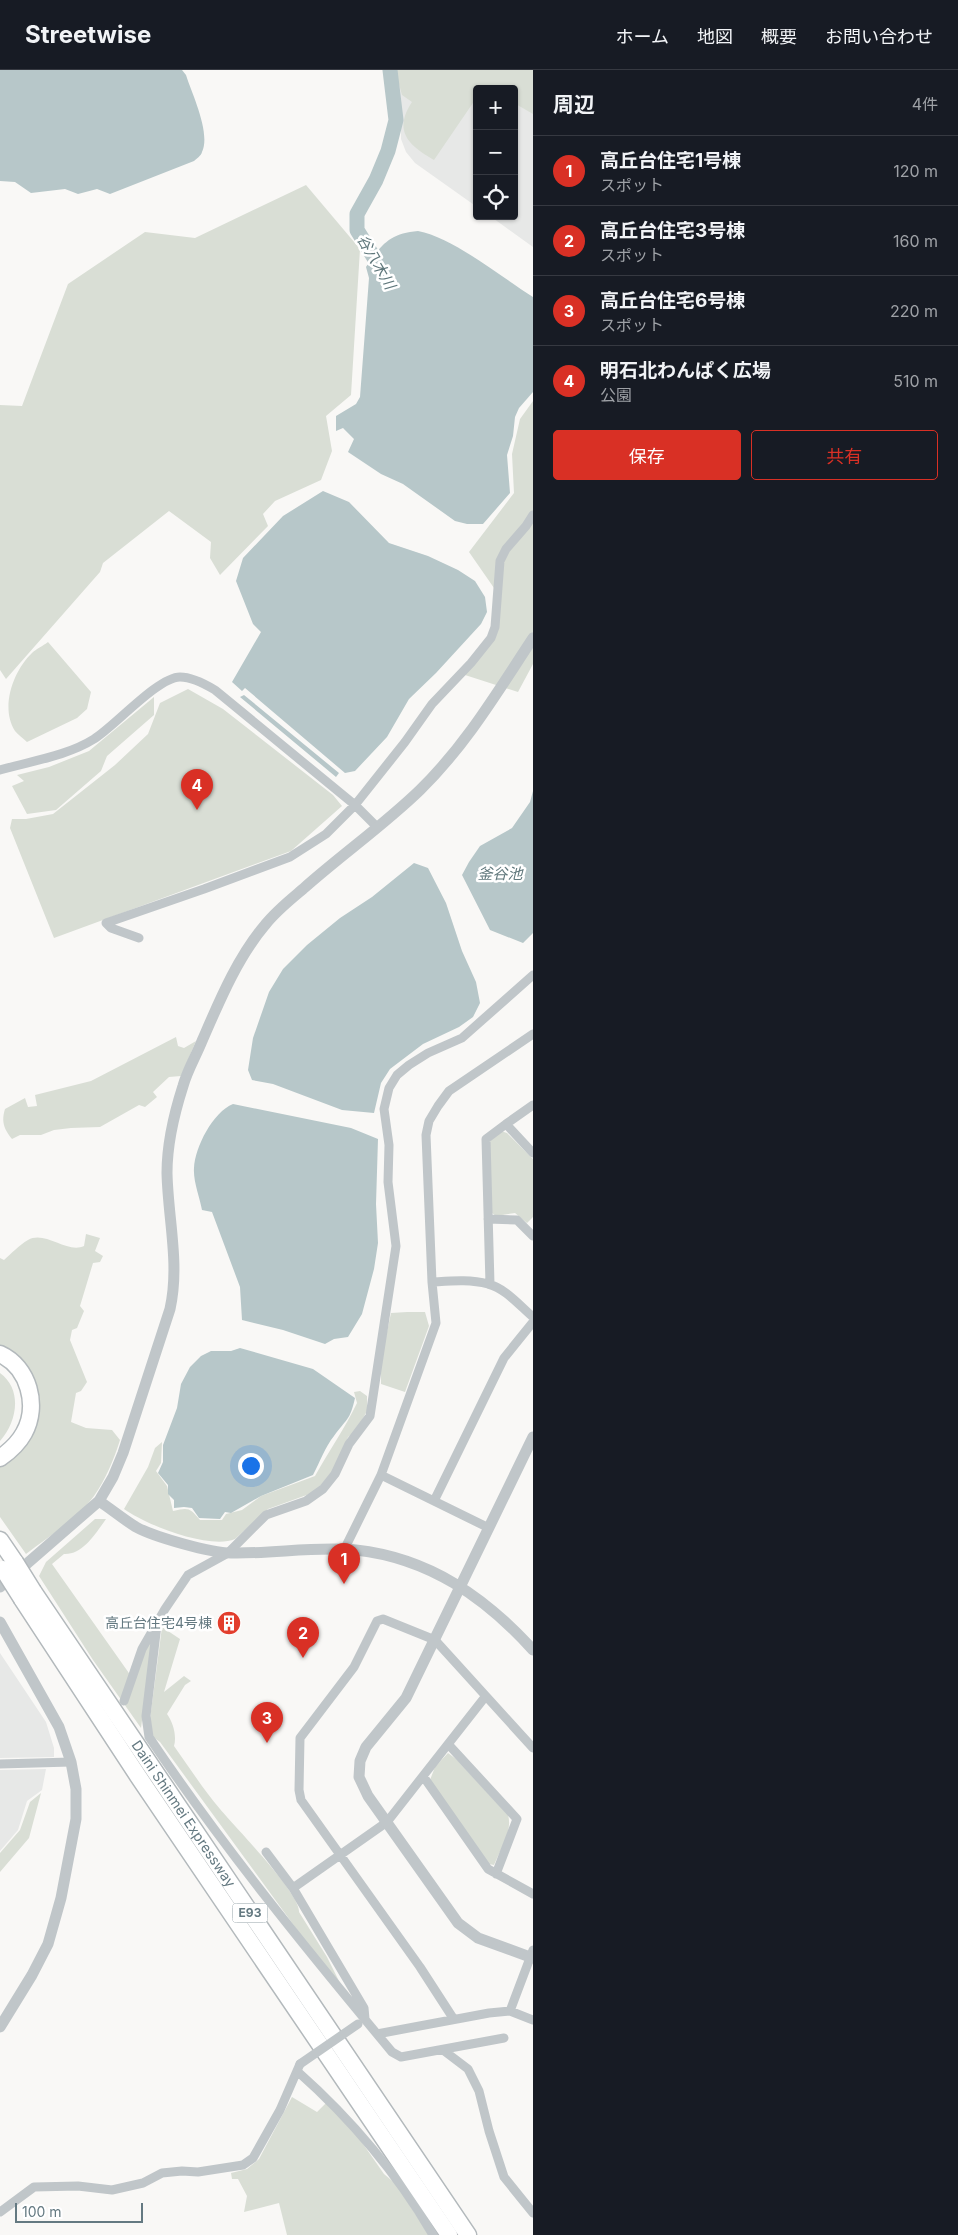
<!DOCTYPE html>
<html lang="ja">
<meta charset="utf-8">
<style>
:root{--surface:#171b24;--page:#20242c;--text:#f1f3f6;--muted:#9ea1a6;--line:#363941;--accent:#d93025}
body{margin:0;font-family:Inter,"Noto Sans JP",sans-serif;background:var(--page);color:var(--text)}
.controls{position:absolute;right:15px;top:15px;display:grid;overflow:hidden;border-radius:5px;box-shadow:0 1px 4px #0004}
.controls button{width:45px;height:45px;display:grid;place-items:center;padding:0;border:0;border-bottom:1px solid var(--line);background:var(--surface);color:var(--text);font:25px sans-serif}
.scale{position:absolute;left:15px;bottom:12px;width:128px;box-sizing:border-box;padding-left:5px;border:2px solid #647981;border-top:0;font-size:14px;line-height:18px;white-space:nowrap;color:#647981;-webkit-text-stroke:4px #fff;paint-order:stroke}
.you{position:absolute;left:250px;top:1395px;width:18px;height:18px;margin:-12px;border:4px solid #fff;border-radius:50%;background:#1a73e8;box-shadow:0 0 0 8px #1a73e833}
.badge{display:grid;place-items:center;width:32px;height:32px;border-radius:50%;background:var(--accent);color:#fff;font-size:16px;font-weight:700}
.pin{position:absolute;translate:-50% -41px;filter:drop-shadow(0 1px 2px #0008)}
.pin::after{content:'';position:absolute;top:26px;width:18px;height:15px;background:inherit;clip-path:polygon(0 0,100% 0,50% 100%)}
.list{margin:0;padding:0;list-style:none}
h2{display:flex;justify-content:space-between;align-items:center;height:65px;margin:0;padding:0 20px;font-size:21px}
h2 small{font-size:16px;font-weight:400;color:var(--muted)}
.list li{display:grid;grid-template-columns:32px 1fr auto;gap:15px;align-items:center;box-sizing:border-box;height:70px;padding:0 20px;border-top:1px solid var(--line)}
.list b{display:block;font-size:19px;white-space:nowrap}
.list p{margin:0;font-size:16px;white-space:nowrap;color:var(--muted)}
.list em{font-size:16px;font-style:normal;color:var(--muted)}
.actions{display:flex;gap:10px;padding:15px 20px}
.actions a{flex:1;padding:11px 0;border:1px solid var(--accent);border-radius:5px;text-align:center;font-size:18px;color:var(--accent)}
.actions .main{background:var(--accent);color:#fff}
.icon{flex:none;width:28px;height:28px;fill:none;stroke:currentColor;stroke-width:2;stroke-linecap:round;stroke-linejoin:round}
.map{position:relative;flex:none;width:533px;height:2165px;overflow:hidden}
header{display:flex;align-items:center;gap:30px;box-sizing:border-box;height:70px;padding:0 25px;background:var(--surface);border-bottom:1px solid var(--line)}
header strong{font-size:24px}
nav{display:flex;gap:28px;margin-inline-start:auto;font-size:18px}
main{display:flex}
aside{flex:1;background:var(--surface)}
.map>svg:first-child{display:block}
</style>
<header>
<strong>Streetwise</strong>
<nav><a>ホーム</a><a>地図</a><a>概要</a><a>お問い合わせ</a></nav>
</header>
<main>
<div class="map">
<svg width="533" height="2165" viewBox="0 0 533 2165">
<rect width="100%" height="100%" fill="#f9f8f6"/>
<!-- built -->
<path fill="#e7e8e7" d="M 392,0 L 533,0 L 533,177 L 490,146 L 514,146 L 514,19 L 477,19 L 477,137 L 415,93 L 406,82 L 401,69 L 401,35 Z
M 0,1583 L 46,1652 L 54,1678 L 54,1687 L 0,1688 Z
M 46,1699 L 42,1720 L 27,1731 L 18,1760 L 0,1781 L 0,1700 Z"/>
<!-- green -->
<path fill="#d9ded5" d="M 395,0 L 533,0 L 533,44 L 514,33 L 514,19 L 491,19 L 485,15 L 482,19 L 477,19 L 477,27 L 434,90 C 408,75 393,61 412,32 L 402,25 Z
M 306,115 L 360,179 L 351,325 L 326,346 L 332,381 L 321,410 L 275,431 L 263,444 L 268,456 L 220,505 L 210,488 L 211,472 L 169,441 L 103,493 L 100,502 L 6,609 L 0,600 L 0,335 L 22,336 L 68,214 L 145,162 L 195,168 Z
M 533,331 L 533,594 L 518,622 L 465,605 L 496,556 L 494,518 L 469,482 L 514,423 L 512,384 L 520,349 Z
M 48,572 L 91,622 L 87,639 L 77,648 L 27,672 C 23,668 18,665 15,661 C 0,638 13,601 32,583 C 36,579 43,576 48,572 Z
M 188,619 L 223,639 L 333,725 L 342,736 L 291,781 L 54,868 L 10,758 L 12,749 L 26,749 L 53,744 L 115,695 L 148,664 L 160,633 Z
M 154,627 L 154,645 L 107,686 L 101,701 L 56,740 L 27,744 L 12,716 L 24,711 L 17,705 L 49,697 L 89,681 Z
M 176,967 L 178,976 L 184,978 L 196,971 L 181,1006 L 169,1007 L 153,1022 L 157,1027 L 145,1037 L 139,1035 L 100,1057 L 71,1058 L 54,1060 L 41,1065 L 20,1065 L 12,1069 C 4,1059 1,1052 5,1039 L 25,1028 L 28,1037 L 37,1036 L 35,1025 L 91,1011 Z
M 501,1061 L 507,1063 L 533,1089 L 533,1147 L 527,1153 L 515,1143 L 496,1146 L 492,1143 L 489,1072 Z
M 86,1164 L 100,1168 L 95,1181 L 103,1186 L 100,1192 L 93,1193 L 80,1236 L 84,1241 L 77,1258 L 72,1260 L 70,1270 L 87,1312 L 81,1321 L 76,1323 L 71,1352 L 86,1358 L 112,1360 L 120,1370 C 114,1389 106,1409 94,1426 C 77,1449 48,1467 26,1484 L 0,1447 L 0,1395 L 11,1387 L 34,1317 L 30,1301 L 12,1284 L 0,1277 L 0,1188 L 4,1190 C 11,1184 19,1175 28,1170 C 45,1160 67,1184 84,1176 Z
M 407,1242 L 425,1242 L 429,1256 L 405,1322 L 381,1314 L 381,1290 L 391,1243 Z
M 0,1303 C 23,1320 17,1352 0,1371 Z
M 360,1321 L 367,1326 L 367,1341 L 362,1350 L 356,1361 L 348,1367 L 336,1397 L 315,1422 L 268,1439 L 235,1469 C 210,1480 146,1455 124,1439 L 148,1397 L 155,1378 L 162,1372 L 161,1393 L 156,1401 L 167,1416 L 173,1441 C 189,1437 190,1438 200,1450 L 222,1450 L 226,1444 L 242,1440 L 261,1426 L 315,1406 C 329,1381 345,1358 357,1333 L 354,1322 Z
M 95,1449 L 106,1449 C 96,1463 83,1485 64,1484 L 52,1494 L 131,1606 L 153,1567 L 141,1658 L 93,1590 L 39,1506 L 46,1492 Z
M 162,1557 L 180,1569 L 164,1622 L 184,1606 L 191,1611 L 185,1615 L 167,1644 C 173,1652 177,1666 174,1676 C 189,1697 203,1719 220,1739 C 234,1756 301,1824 299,1842 L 327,1887 L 340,1913 L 306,1872 L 160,1672 L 153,1667 L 150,1649 Z
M 448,1683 L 456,1689 L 508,1745 C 513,1761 500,1780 494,1795 L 489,1794 L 430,1710 L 435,1697 Z
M 41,1723 L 29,1768 L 0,1802 L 0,1783 L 20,1760 L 30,1732 Z
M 292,2027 L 317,2042 L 327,2032 L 347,2051 L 384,2104 L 396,2114 L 429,2165 L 287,2165 L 279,2133 L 244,2142 L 247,2126 L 238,2109 L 232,2109 L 231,2103 L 247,2099 L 259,2089 Z"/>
<!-- water -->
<path fill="#b7c7c9" d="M 0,0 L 182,0 L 186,5 C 192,24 211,63 202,82 C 201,86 197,88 194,91 L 110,124 L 97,119 L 78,124 L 65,119 L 31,123 L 15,112 L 0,111 Z
M 418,161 C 454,168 501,207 533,227 L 533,322 L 519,338 L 515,347 L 513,366 L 507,385 L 510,423 L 483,454 L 467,454 L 455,451 L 403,414 L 381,404 L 348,382 L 354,369 L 343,358 L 336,361 L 336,346 L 356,334 L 360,327 L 369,208 L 366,197 C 381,175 390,163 418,161 Z
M 323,421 L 349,432 L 389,473 L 428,486 L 458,500 L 475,511 L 485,527 L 487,542 L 481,554 L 436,603 L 409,629 L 387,667 L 355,701 L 345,703 L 245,618 L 242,621 L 232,612 L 261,562 L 253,554 L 236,511 L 243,488 L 283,446 Z
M 244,625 L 339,703 L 336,707 L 240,627 Z
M 533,721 L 533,863 L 523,873 L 490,860 L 462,805 L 469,792 L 480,776 L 512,758 L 530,732 Z
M 414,793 L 428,798 L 446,833 L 462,881 L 476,912 L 480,933 L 473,947 L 459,957 L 423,974 L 390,999 L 381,1013 L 374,1043 L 342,1040 L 273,1014 L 252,1010 L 248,1000 L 253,968 L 269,922 L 283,899 L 307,875 L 340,848 L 372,827 Z
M 233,1034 L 351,1058 L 378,1069 L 376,1134 L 378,1173 L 374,1199 L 362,1244 L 348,1267 L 334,1269 L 325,1274 L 283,1260 L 242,1250 L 240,1217 L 212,1142 L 202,1140 C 200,1128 193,1111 194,1098 C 195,1077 213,1042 233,1034 Z
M 240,1278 L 313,1299 L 355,1328 C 350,1351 346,1349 334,1366 C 325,1377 320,1392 313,1405 L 261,1426 L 231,1443 L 225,1442 L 220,1449 L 199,1448 L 192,1438 L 184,1437 L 174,1438 L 174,1430 L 168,1424 L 168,1415 L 158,1403 L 163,1392 L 163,1375 L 177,1338 L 181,1314 L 190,1297 L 201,1286 L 211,1281 L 231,1281 Z"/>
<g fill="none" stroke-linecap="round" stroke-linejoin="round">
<!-- river -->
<path stroke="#b7c7c9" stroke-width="15" d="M 384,204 L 357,160 L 357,144 L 376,110 L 388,81 L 396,50 L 390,0"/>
<!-- motorway casing -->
<g stroke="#b3b9bc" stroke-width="19">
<g id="motorway">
<path d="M 0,1284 C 29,1297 39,1336 24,1363 C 18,1374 10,1381 0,1388"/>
<path d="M 0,1470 L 15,1492"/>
<path id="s1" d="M 33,1521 L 468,2165"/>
<path d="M 22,1529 L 138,1706 L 449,2165"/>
</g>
</g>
<!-- minor -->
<path stroke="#c0c6c9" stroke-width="9" d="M 0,700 C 31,691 67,686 94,669 C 114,657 158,607 180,607 C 192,607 205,614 215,620 L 355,735 L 377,757
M 139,868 L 111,858 L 106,853 L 204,819 L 290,787 L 326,764 L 355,735 L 405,672 L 432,634 L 471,593 L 491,568 L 495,557 L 500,491 L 506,479 L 526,456 L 533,445
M 533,1035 L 506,1054 L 533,1083
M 488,1149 L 517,1150 L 533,1166
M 432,1212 C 450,1211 470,1209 488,1214 C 505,1218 520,1236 533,1247
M 490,1214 L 486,1069 L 506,1054
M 381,1405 L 489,1458
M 434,1431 L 504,1288 L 533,1252
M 344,1480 L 381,1405 L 436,1253 L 432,1212 L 426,1065 L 429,1051 L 438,1036 L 449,1021 L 533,964
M 157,1555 L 146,1646 L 149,1667 C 223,1777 307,1880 392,1982 L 401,1987 L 504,1968
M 485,1627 L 423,1706 L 488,1799 L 533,1824
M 124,1631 L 142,1579 L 165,1539 L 188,1505 L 228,1483 L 266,1445 L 306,1431 L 323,1419 L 335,1404 L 349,1374 L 370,1346 L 396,1176 L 388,1112 L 389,1075 L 384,1039 L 389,1018 L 397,1005 L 409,995 L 428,983 L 462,968 L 533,905
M 448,1674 L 517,1749 L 496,1804
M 0,1694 L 71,1692
M 266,1782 L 293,1818 L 364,1938 L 365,1949
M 293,1818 L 387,1752 L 423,1706
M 510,1941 L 533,1880
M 453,1948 L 420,1897 L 301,1730 L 299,1720 L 300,1668 L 354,1597 L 377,1551 L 383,1549 L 435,1570 L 533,1678
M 377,1964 L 489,1943 L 510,1941 L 533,1950
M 443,1980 L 468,1999 L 479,2021 L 489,2061 L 504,2107 L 533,2143
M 297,2001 C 350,2048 397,2103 433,2165
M 0,2142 L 34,2117 L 78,2116 L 112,2120 L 143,2113 L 162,2103 L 182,2101 L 198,2102 L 243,2095 L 253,2088 L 280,2040 L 300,1994"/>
<!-- tertiary -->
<path stroke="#c0c6c9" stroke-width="11" d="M 533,1367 L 406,1628 L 366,1677 L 360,1691 L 359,1707 L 368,1726 L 458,1853 L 478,1868 L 533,1888
M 99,1431 C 111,1439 123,1449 136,1457 C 154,1467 211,1483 231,1483 C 273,1484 315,1476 356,1480 C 429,1488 485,1527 533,1580
M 0,1517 L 99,1431 L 113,1407 L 123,1383 L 170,1239 C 180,1194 168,1149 167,1103 C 167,1074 174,1044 183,1016 C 187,1001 196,986 202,971 C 219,932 237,888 265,855 C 276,841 290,830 303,819 C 341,785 384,755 420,720 C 466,675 498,621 533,568
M 0,1552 L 59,1657 L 71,1692 L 76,1719 L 76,1749 L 61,1828 L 48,1874 L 32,1905 L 0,1957"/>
<!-- motorway -->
<use href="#motorway" stroke="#fff" stroke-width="16"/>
<!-- motorway-bridge casing -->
<g stroke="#b3b9bc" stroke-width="19" stroke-linecap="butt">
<path id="motorway-bridge" d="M 15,1492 L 33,1521
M 3,1499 L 22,1529"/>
</g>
<!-- minor-bridge -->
<path stroke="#c0c6c9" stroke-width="9" d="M 300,1994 L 358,1954"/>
<!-- motorway-bridge -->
<use href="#motorway-bridge" stroke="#fff" stroke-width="16"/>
</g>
<!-- icons -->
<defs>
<g id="building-disc" transform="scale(1.25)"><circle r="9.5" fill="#e23e2d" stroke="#fff"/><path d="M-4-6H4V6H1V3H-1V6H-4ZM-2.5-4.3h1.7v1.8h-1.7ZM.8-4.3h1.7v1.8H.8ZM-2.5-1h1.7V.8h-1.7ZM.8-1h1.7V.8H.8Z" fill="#fff"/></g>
</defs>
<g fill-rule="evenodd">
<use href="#building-disc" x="229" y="1553"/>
</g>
<g text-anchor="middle" stroke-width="5" stroke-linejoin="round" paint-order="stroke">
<!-- shield labels -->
<rect fill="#fff" stroke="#92a1a7" stroke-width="1" x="232.5" y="1833.5" width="35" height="19" rx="4"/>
<g font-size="12" font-weight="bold" fill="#647981">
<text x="250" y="1847">E93</text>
</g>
<!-- poi labels -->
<g font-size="14" fill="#647981" stroke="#fff" text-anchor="end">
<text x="212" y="1558">高丘台住宅4号棟</text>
</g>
<!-- street labels -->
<g font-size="14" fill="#647981" stroke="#fff">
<text dy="5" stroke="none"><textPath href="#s1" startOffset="269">Daini Shinmei Expressway</textPath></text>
</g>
<!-- water labels -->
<g font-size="15" font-style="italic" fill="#5f777b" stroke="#fff">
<text transform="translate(376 192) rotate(60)" y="5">谷八木川</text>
<text x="500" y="809">釜谷池</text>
</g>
</g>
</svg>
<div class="controls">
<button>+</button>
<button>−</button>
<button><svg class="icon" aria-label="locate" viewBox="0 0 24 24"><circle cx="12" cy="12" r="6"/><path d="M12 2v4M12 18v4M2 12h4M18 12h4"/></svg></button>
</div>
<div class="scale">100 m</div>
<div class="you"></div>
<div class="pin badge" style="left:344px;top:1514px">1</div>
<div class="pin badge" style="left:303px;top:1588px">2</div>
<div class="pin badge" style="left:267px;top:1673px">3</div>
<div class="pin badge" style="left:197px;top:740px">4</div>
</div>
<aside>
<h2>周辺<small>4件</small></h2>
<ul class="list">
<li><span class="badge">1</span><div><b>高丘台住宅1号棟</b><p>スポット</p></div><em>120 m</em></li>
<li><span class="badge">2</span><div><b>高丘台住宅3号棟</b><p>スポット</p></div><em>160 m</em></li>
<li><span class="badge">3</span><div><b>高丘台住宅6号棟</b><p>スポット</p></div><em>220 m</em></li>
<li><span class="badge">4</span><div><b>明石北わんぱく広場</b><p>公園</p></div><em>510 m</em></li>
</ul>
<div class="actions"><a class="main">保存</a><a>共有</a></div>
</aside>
</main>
